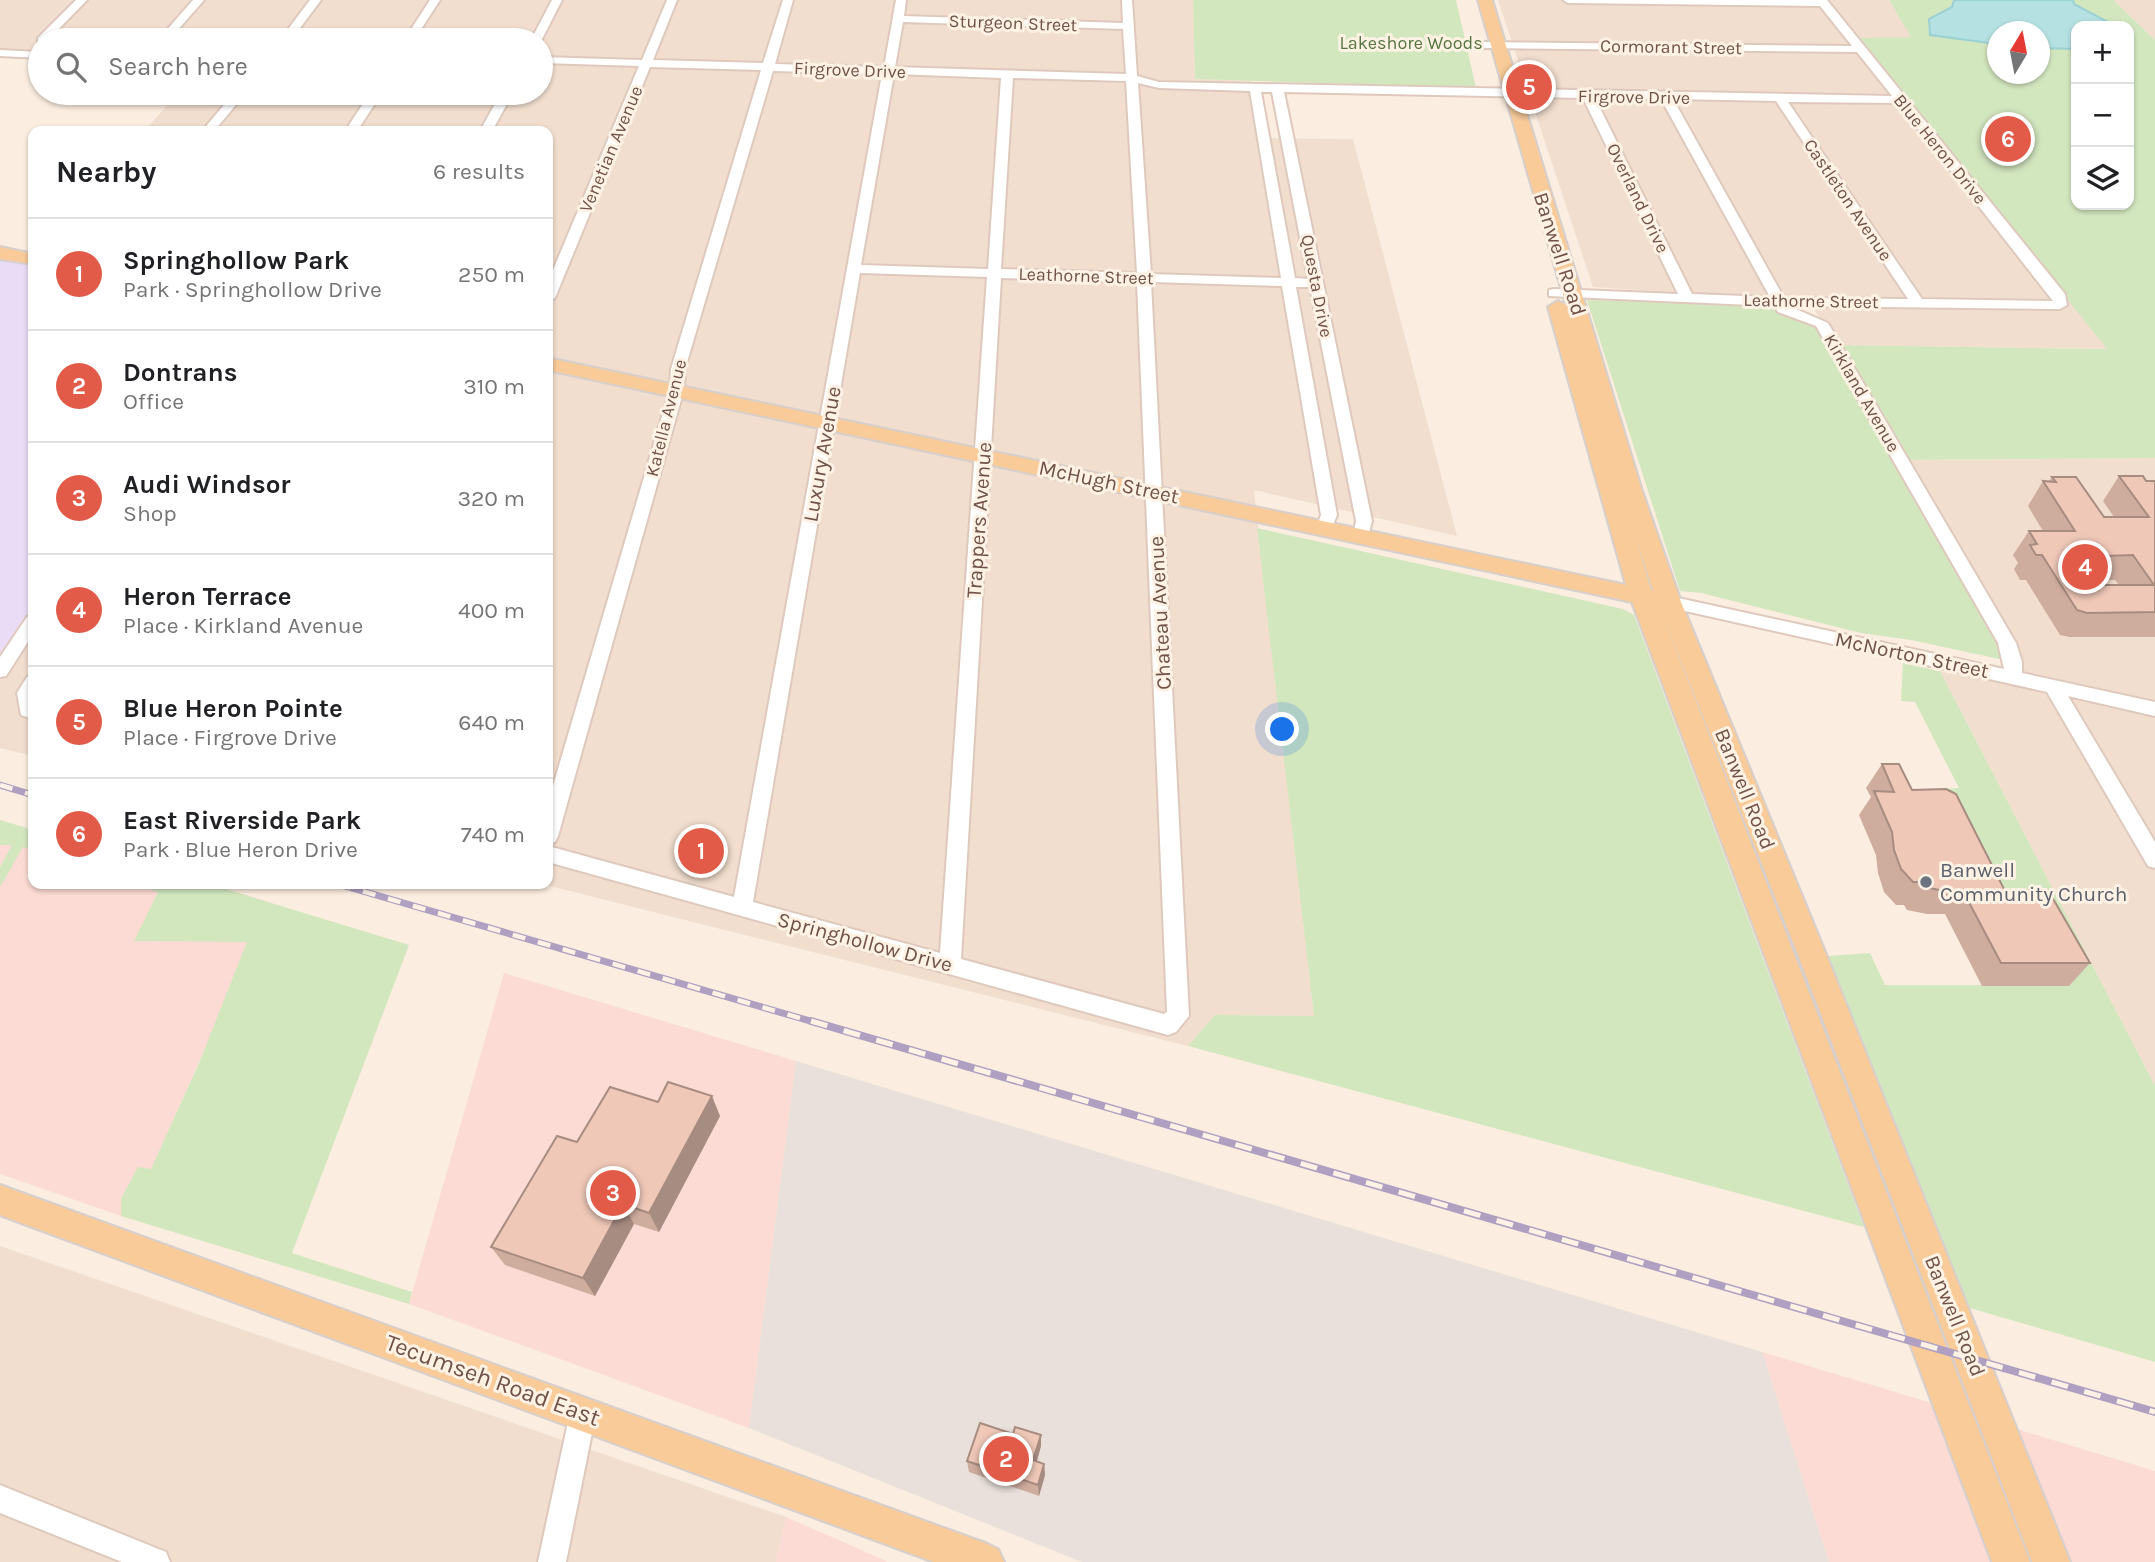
<!DOCTYPE html>
<meta charset="utf-8">
<style>
:root{--surface:#fff;--page:#f2f2f2;--text:#202124;--muted:#757577;--line:#e0e0e0;--accent:#e15b48}
body{margin:0;font-family:Karla,sans-serif;background:var(--page);color:var(--text)}
.controls{position:absolute;right:21px;top:21px;display:grid;overflow:hidden;border-radius:14px;box-shadow:0 2px 5px #0004}
.controls button{width:63px;height:63px;display:grid;place-items:center;padding:0;border:0;border-bottom:2px solid var(--line);background:var(--surface);color:var(--text);font:35px sans-serif}
.compass{position:absolute;left:1987px;top:21px;width:63px;height:63px;border-radius:50%;background:var(--surface);box-shadow:0 2px 5px #0004;rotate:10deg}
.you{position:absolute;left:1283px;top:730px;width:24px;height:24px;margin:-18px;border:5px solid #fff;border-radius:50%;background:#1a73e8;box-shadow:0 0 0 10px #1a73e833}
.badge{display:grid;place-items:center;width:46px;height:46px;border-radius:50%;background:var(--accent);color:#fff;font-size:23px;font-weight:700}
.pin{position:absolute;translate:-50% -50%;border:4px solid #fff;box-shadow:0 2px 7px #0006}
.list{margin:0;padding:0;list-style:none}
h2{display:flex;justify-content:space-between;align-items:center;height:91px;margin:0;padding:0 28px;font-size:30px}
h2 small{font-size:23px;font-weight:400;color:var(--muted)}
.list li{display:grid;grid-template-columns:46px 1fr auto;gap:21px;align-items:center;box-sizing:border-box;height:112px;padding:0 28px;border-top:2px solid var(--line)}
.list b{display:block;font-size:26px;white-space:nowrap}
.list p{margin:0;font-size:23px;white-space:nowrap;color:var(--muted)}
.list em{font-size:23px;font-style:normal;color:var(--muted)}
.icon{flex:none;width:38px;height:38px;fill:none;stroke:currentColor;stroke-width:2;stroke-linecap:round;stroke-linejoin:round}
.map{position:relative;flex:none;width:2155px;height:1562px;overflow:hidden}
.search{position:absolute;background:var(--surface);box-shadow:0 2px 5px #0004;left:28px;top:28px;width:525px;height:77px;display:flex;align-items:center;gap:18px;box-sizing:border-box;padding:0 24px;border-radius:38px;color:var(--muted);font-size:26px}
.panel{position:absolute;background:var(--surface);box-shadow:0 2px 5px #0004;left:28px;top:126px;width:525px;height:763px;border-radius:14px}
.map>svg:first-child{display:block}
</style>
<div class="map">
<svg width="2155" height="1562" viewBox="0 0 2155 1562">
<rect width="100%" height="100%" fill="#fbeddf"/>
<!-- residential -->
<path fill="#f2dece" d="M 0,0 L 1193,0 L 1195,79 L 1250,81 L 1258,138 L 1353,139 L 1457,536 L 1254,490 L 1314,1016 L 1215,1015 L 1188,1046 L 542,884 L 548,884 L 548,131 L 144,131 L 178,93 L 541,93 L 541,40 L 40,40 L 40,55 L 0,53 Z
M 1498,0 L 1889,0 L 1912,37 L 1860,39 L 2108,349 L 1834,345 L 1807,296 L 1709,295 L 1593,287 Z
M 2113,0 L 2155,0 L 2155,40 Z
M 2155,458 L 2155,1086 L 1940,671 L 2015,686 L 2007,643 L 1901,460 Z
M 33,619 L 33,756 L 0,748 L 0,670 Z
M 0,1246 L 786,1517 L 776,1562 L 0,1562 Z"/>
<!-- commercial -->
<path fill="#fbdbd3" d="M 0,820 L 33,830 L 33,884 L 209,884 L 269,902 L 130,1219 L 0,1174 Z
M 504,973 L 796,1061 L 749,1428 L 409,1304 Z
M 1762,1352 L 1935,1404 L 1991,1562 L 1829,1562 Z
M 2010,1427 L 2155,1471 L 2155,1562 L 2063,1562 Z
M 786,1517 L 841,1541 L 888,1562 L 776,1562 Z"/>
<!-- industrial -->
<path fill="#e9e0db" d="M 796,1061 L 1762,1352 L 1829,1562 L 1082,1562 L 749,1428 Z"/>
<!-- education -->
<path fill="#eadcf7" d="M 0,253 L 33,259 L 33,619 L 0,670 Z"/>
<!-- green -->
<path fill="#d3e7bf" fill-rule="evenodd" d="M 1193,0 L 1456,0 L 1476,88 L 1195,79 Z
M 1889,0 L 2113,0 L 2155,40 L 2155,458 L 1902,460 L 2013,662 L 1911,640 L 1861,633 L 1701,593 L 1680,591 L 1587,300 L 1781,305 L 1821,323 L 1834,345 L 2107,349 L 1859,38 L 1911,37 ZM 2076,26 L 2129,26 L 2129,205 L 2076,205 ZM 1997,32 L 2039,32 L 2039,74 L 1997,74 Z
M 1257,528 L 1623,609 L 1634,615 L 1864,1227 L 1188,1046 L 1215,1015 L 1314,1016 Z
M 1903,663 L 1940,671 L 2155,1086 L 2155,1362 L 1970,1308 L 1842,999 L 1828,956 L 1870,953 L 1885,985 L 2068,985 L 1986,914 L 1939,799 L 1943,789 L 1959,788 L 1915,702 L 1901,701 Z
M 0,820 L 33,830 L 33,850 L 23,847 L 0,887 L 0,867 L 12,845 L 0,845 Z
M 135,884 L 209,884 L 409,945 L 292,1253 L 412,1292 L 409,1304 L 121,1216 L 121,1199 L 138,1167 L 151,1169 L 199,1063 L 247,942 L 134,941 L 158,892 Z"/>
<!-- water -->
<path fill="#b5e1e3" stroke="#9cd1d4" stroke-width="2" d="M 1954,0 L 2073,0 L 2074,4 L 2108,22 L 2108,26 L 2076,26 L 2076,49 L 2040,48 L 2039,32 L 1997,32 L 1997,44 L 1930,35 L 1929,19 L 1952,7 Z"/>
<g fill="none" stroke-linecap="round" stroke-linejoin="round">
<!-- minor casing -->
<g stroke="#dec9bc" stroke-width="4">
<path id="minor" d="M 76,0 L 87,0 L 48,40 L 38,42 L 38,38 Z
M 193,0 L 204,0 L 169,40 L 158,40 Z
M 310,0 L 321,0 L 291,40 L 280,40 Z
M 430,0 L 440,0 L 414,40 L 404,40 Z
M 552,0 L 562,0 L 541,41 L 531,40 Z
M 667,0 L 677,0 L 653,60 L 763,63 L 783,0 L 793,0 L 775,64 L 884,67 L 896,0 L 906,0 L 904,16 L 1123,23 L 1122,0 L 1132,0 L 1137,76 L 1159,82 L 1892,96 L 1857,52 L 1483,48 L 1477,45 L 1483,42 L 1852,46 L 1820,6 L 1568,3 L 1563,0 L 1827,0 L 2065,294 L 2067,305 L 2060,309 L 1789,306 L 1828,323 L 2016,643 L 2022,662 L 2022,673 L 2155,702 L 2155,716 L 2068,696 L 2155,842 L 2155,868 L 2148,866 L 2047,692 L 1663,606 L 1660,602 L 1663,598 L 1669,596 L 2004,669 L 1998,643 L 1816,326 L 1778,312 L 1774,306 L 1549,296 L 1549,290 L 1554,289 L 1678,294 L 1583,98 L 1284,92 L 1372,521 L 1367,540 L 1355,540 L 1353,536 L 1356,521 L 1310,287 L 1296,287 L 1337,515 L 1330,532 L 1324,533 L 1316,528 L 1321,515 L 1282,286 L 1151,282 L 1189,1016 L 1176,1032 L 1168,1035 L 548,862 L 548,846 L 734,897 L 882,74 L 773,71 L 685,369 L 684,389 L 558,836 L 555,842 L 548,844 L 548,803 L 670,389 L 671,369 L 761,70 L 650,67 L 555,298 L 548,302 L 548,282 L 639,66 L 541,63 L 541,57 L 642,60 ZM 903,22 L 1123,29 L 1126,74 L 895,67 ZM 894,74 L 1001,78 L 988,269 L 861,265 ZM 1013,78 L 1126,81 L 1137,273 L 1001,269 ZM 1138,83 L 1159,88 L 1250,91 L 1281,278 L 1151,274 ZM 1261,92 L 1272,92 L 1308,279 L 1295,278 ZM 1595,98 L 1661,99 L 1770,297 L 1692,294 ZM 1673,99 L 1776,101 L 1908,299 L 1784,298 ZM 1788,102 L 1898,103 L 2053,301 L 1922,299 ZM 860,273 L 987,277 L 940,953 L 753,902 ZM 1001,278 L 1137,282 L 1167,1012 L 1164,1014 L 961,959 Z
M 0,50 L 40,52 L 40,58 L 0,56 Z
M 234,93 L 246,93 L 214,131 L 202,131 Z
M 370,93 L 382,93 L 357,131 L 345,131 Z
M 501,93 L 513,93 L 492,131 L 480,131 Z
M 33,615 L 33,634 L 6,676 L 0,677 L 0,657 L 27,617 Z
M 33,675 L 33,719 L 21,715 L 17,693 L 27,677 Z
M 583,1400 L 592,1404 L 596,1413 L 566,1562 L 538,1562 L 570,1413 L 574,1404 Z
M 0,1485 L 166,1552 L 170,1562 L 122,1562 L 0,1513 Z"/>
</g>
<!-- major casing -->
<g stroke="#d7cfcc" stroke-width="4">
<path id="major" d="M 1478,0 L 1492,0 L 1642,491 L 1681,602 L 1823,947 L 2070,1562 L 2032,1562 L 1795,947 L 1659,606 L 2030,1562 L 1992,1562 L 1632,602 L 548,370 L 548,358 L 1626,585 L 1548,307 L 1558,301 L 1566,305 ZM 1635,535 L 1653,591 L 1651,590 Z
M 0,247 L 33,254 L 33,264 L 0,259 Z
M 0,1185 L 985,1543 L 998,1549 L 1004,1562 L 934,1562 L 0,1215 Z"/>
</g>
<!-- minor -->
<use href="#minor" fill="#fff" fill-rule="evenodd"/>
<!-- major -->
<use href="#major" fill="#f8cb99" fill-rule="evenodd"/>
<!-- rail-far1 casing -->
<g stroke="#afa0c2" stroke-width="7">
<path id="rail-far1" d="M 0,785 L 33,795
M 338,884 L 817,1023"/>
</g>
<!-- rail casing -->
<g stroke="#afa0c2" stroke-width="8">
<path id="rail" d="M 811,1021 L 2155,1412"/>
</g>
<!-- rail-far1 -->
<use href="#rail-far1" stroke="#fef2e5" stroke-width="4.5" stroke-dasharray="13" stroke-linecap="butt"/>
<!-- rail -->
<use href="#rail" stroke="#fef2e5" stroke-width="5" stroke-dasharray="17" stroke-linecap="butt"/>
</g>
<!-- wall -->
<path fill="#ceac9e" fill-rule="evenodd" d="M 2119,476 L 2146,481 L 2155,481 L 2155,637 L 2070,637 L 2060,635 L 2026,580 L 2020,580 L 2014,569 L 2018,563 L 2013,555 L 2029,531 L 2043,531 L 2028,506 L 2043,481 L 2049,481 L 2052,477 L 2104,517 L 2114,517 L 2103,501 ZM 2094,580 L 2115,580 L 2119,585 L 2097,585 Z
M 1882,764 L 1912,790 L 2005,891 L 2090,963 L 2069,986 L 1982,986 L 1945,914 L 1927,914 L 1907,910 L 1904,905 L 1896,905 L 1884,892 L 1878,873 L 1876,855 L 1859,815 L 1871,797 L 1866,788 Z
M 658,1102 L 720,1116 L 659,1232 L 634,1224 L 595,1296 L 505,1265 L 491,1247 L 577,1142 Z
M 1041,1446 L 1037,1461 L 1044,1464 L 1045,1475 L 1039,1496 L 969,1472 L 967,1461 Z"/>
<!-- shaded-wall -->
<path fill="#a78c81" d="M 712,1096 L 720,1116 L 659,1232 L 649,1213 Z
M 623,1204 L 634,1224 L 595,1296 L 583,1278 Z
M 1041,1435 L 1041,1446 L 1034,1471 L 1033,1460 Z
M 1044,1464 L 1045,1475 L 1039,1496 L 1038,1485 Z"/>
<!-- building -->
<path fill="#efc8b8" stroke="#a78c81" stroke-width="2" fill-rule="evenodd" d="M 2119,476 L 2143,476 L 2146,481 L 2155,481 L 2155,612 L 2087,613 L 2077,610 L 2042,555 L 2036,555 L 2030,545 L 2037,544 L 2029,531 L 2075,531 L 2043,481 L 2056,482 L 2052,477 L 2076,477 L 2104,517 L 2149,517 ZM 2133,555 L 2154,585 L 2097,585 L 2078,557 Z
M 1882,764 L 1899,764 L 1912,790 L 1946,789 L 1956,794 L 2005,891 L 2048,890 L 2090,963 L 2001,963 L 1963,891 L 1945,891 L 1924,887 L 1921,882 L 1913,882 L 1901,869 L 1894,850 L 1892,832 L 1874,791 L 1894,792 Z
M 668,1082 L 712,1096 L 649,1213 L 623,1204 L 583,1278 L 491,1247 L 557,1136 L 577,1142 L 610,1087 L 658,1102 Z
M 980,1423 L 1013,1434 L 1015,1427 L 1041,1435 L 1033,1460 L 1044,1464 L 1038,1485 L 967,1461 Z"/>
<!-- markers -->
<circle fill="#6b7280" stroke="#fef2e5" stroke-width="2.5" cx="1926" cy="882" r="7"/>
<g text-anchor="middle" stroke-width="6" stroke-linejoin="round" paint-order="stroke">
<!-- far-street labels -->
<g font-size="18" fill="#705248" stroke="#fef2e5">
<text transform="translate(1013 23) rotate(2)" y="6">Sturgeon Street</text>
<text transform="translate(1671 47) rotate(1)" y="6">Cormorant Street</text>
<text transform="translate(850 70) rotate(2)" y="6">Firgrove Drive</text>
<text transform="translate(1634 97) rotate(1)" y="6">Firgrove Drive</text>
<text transform="translate(611 149) rotate(-67)" y="6">Venetian Avenue</text>
<text transform="translate(1940 149) rotate(51)" y="6">Blue Heron Drive</text>
<text transform="translate(1638 198) rotate(64)" y="6">Overland Drive</text>
<text transform="translate(1848 200) rotate(56)" y="6">Castleton Avenue</text>
<text transform="translate(1086 276) rotate(2)" y="6">Leathorne Street</text>
<text transform="translate(1317 286) rotate(79)" y="6">Questa Drive</text>
<text transform="translate(1811 301) rotate(1)" y="6">Leathorne Street</text>
<text transform="translate(1862 393) rotate(60)" y="6">Kirkland Avenue</text>
<text transform="translate(666 418) rotate(-76)" y="6">Katella Avenue</text>
</g>
<!-- far-park labels -->
<g font-size="18" fill="#557641" stroke="#fef2e5">
<text x="1411" y="49">Lakeshore Woods</text>
</g>
<!-- street labels -->
<g font-size="21" fill="#705248" stroke="#fef2e5">
<text transform="translate(1560 254) rotate(72)" y="7">Banwell Road</text>
<text transform="translate(822 454) rotate(-80)" y="7">Luxury Avenue</text>
<text transform="translate(1109 482) rotate(12)" y="7">McHugh Street</text>
<text transform="translate(979 520) rotate(-86)" y="7">Trappers Avenue</text>
<text transform="translate(1160 613) rotate(-93)" y="7">Chateau Avenue</text>
<text transform="translate(1912 655) rotate(12)" y="7">McNorton Street</text>
<text transform="translate(1745 789) rotate(68)" y="7">Banwell Road</text>
<text transform="translate(865 942) rotate(15)" y="7">Springhollow Drive</text>
<text transform="translate(1955 1316) rotate(68)" y="7">Banwell Road</text>
</g>
<!-- worship labels -->
<g font-size="21" fill="#5b616d" stroke="#fef2e5" text-anchor="start">
<text x="1940" y="877">Banwell<tspan x="1940" dy="24">Community Church</tspan></text>
</g>
<!-- near-street labels -->
<g font-size="24" fill="#705248" stroke="#fef2e5">
<text transform="translate(493 1380) rotate(20)" y="8">Tecumseh Road East</text>
</g>
</g>
</svg>
<div class="controls">
<button>+</button>
<button>−</button>
<button><svg class="icon" aria-label="layers" viewBox="0 0 24 24"><path d="M12 4l9 5-9 5-9-5zM3 14l9 5 9-5"/></svg></button>
</div>
<svg class="compass" viewBox="-18 -18 36 36"><path d="M0-13l5 13h-10z" fill="#e53935"/><path d="M0 13l5-13h-10z" fill="#757577"/></svg>
<div class="you"></div>
<div class="pin badge" style="left:701px;top:851px">1</div>
<div class="pin badge" style="left:1006px;top:1459px">2</div>
<div class="pin badge" style="left:613px;top:1193px">3</div>
<div class="pin badge" style="left:2085px;top:567px">4</div>
<div class="pin badge" style="left:1529px;top:87px">5</div>
<div class="pin badge" style="left:2008px;top:139px">6</div>
<div class="search"><svg class="icon" aria-label="search" viewBox="0 0 24 24"><circle cx="10" cy="10" r="6"/><path d="M15 15l6 6"/></svg>Search here</div>
<section class="panel">
<h2>Nearby<small>6 results</small></h2>
<ul class="list">
<li><span class="badge">1</span><div><b>Springhollow Park</b><p>Park · Springhollow Drive</p></div><em>250 m</em></li>
<li><span class="badge">2</span><div><b>Dontrans</b><p>Office</p></div><em>310 m</em></li>
<li><span class="badge">3</span><div><b>Audi Windsor</b><p>Shop</p></div><em>320 m</em></li>
<li><span class="badge">4</span><div><b>Heron Terrace</b><p>Place · Kirkland Avenue</p></div><em>400 m</em></li>
<li><span class="badge">5</span><div><b>Blue Heron Pointe</b><p>Place · Firgrove Drive</p></div><em>640 m</em></li>
<li><span class="badge">6</span><div><b>East Riverside Park</b><p>Park · Blue Heron Drive</p></div><em>740 m</em></li>
</ul>
</section>
</div>
